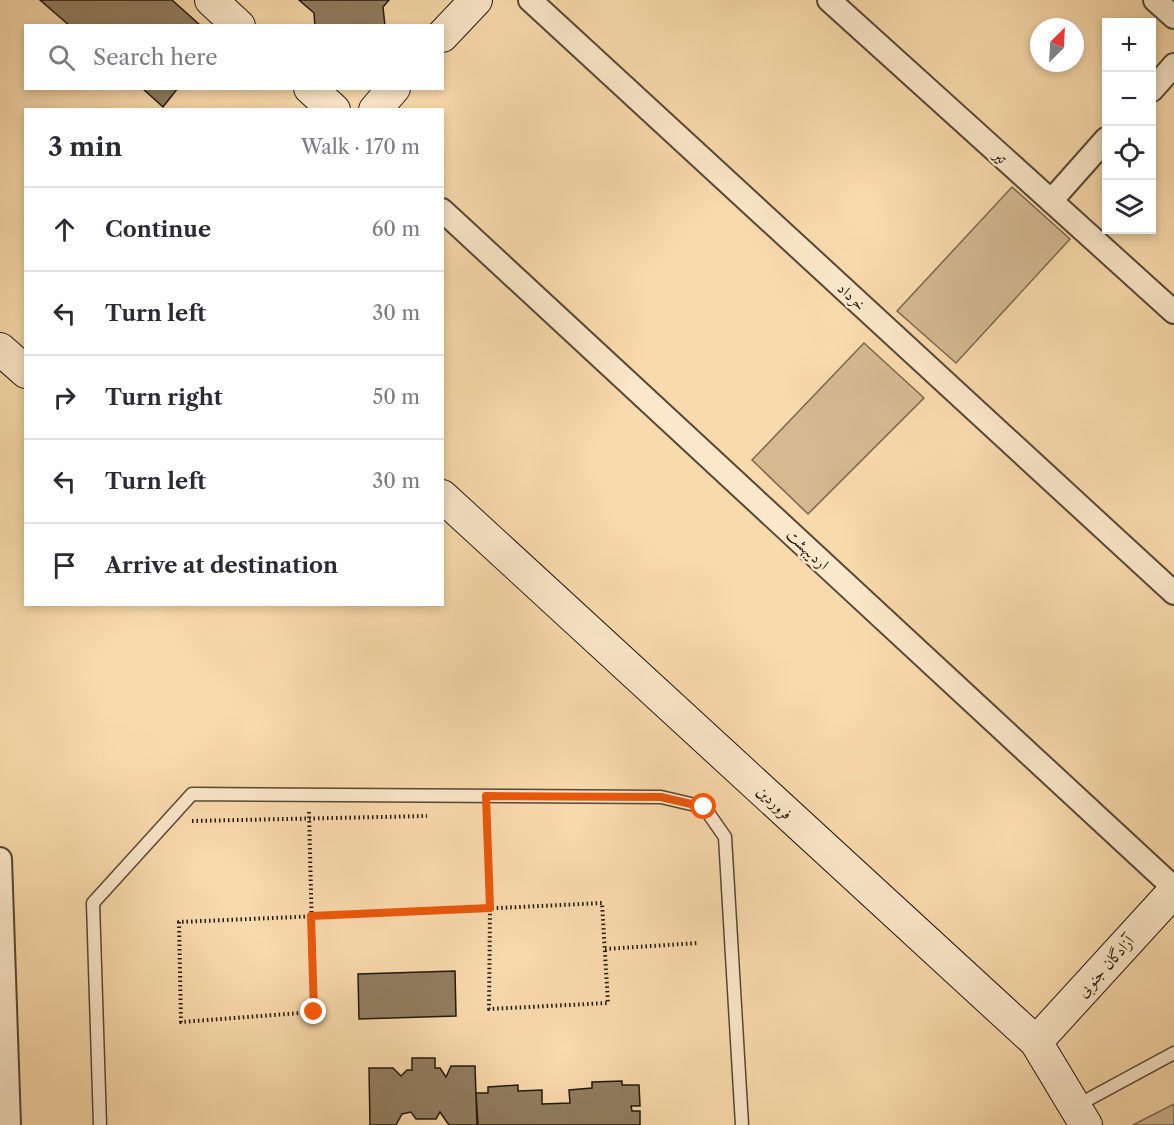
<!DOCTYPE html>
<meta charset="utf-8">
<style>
:root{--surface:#fff;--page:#f2f2f3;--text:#2b2b33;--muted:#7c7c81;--line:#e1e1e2}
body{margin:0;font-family:"Libre Caslon Text",Amiri,serif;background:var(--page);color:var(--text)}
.controls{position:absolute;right:18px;top:18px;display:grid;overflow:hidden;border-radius:0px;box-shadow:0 3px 9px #0003}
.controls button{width:54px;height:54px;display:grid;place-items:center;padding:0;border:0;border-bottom:2px solid var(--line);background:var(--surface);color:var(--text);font:30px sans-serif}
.compass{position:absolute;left:1030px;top:18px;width:54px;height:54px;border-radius:50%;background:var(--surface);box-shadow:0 3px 9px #0003;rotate:24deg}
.stop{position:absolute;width:18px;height:18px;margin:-14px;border:4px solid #ea580c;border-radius:50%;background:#fff}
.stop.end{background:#ea580c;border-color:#fff;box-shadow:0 2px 6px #0008}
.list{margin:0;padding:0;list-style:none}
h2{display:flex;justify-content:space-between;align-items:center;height:78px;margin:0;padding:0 24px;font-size:26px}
h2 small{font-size:20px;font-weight:400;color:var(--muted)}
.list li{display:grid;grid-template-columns:39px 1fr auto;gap:18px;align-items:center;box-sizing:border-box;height:84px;padding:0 24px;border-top:2px solid var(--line)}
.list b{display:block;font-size:22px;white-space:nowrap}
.list em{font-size:20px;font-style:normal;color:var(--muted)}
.icon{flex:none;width:33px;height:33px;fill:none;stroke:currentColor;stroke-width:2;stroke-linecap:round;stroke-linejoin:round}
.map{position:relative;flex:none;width:1174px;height:1125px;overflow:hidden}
.search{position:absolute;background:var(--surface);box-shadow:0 3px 9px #0003;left:24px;top:24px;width:420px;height:66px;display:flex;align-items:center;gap:15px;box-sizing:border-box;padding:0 21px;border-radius:0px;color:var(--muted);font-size:22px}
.panel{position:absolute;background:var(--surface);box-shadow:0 3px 9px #0003;left:24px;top:108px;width:420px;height:498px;border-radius:0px}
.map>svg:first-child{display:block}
</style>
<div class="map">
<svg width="1174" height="1125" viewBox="0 0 1174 1125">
<rect width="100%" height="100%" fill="#f9daac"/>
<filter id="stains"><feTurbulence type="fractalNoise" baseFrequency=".00333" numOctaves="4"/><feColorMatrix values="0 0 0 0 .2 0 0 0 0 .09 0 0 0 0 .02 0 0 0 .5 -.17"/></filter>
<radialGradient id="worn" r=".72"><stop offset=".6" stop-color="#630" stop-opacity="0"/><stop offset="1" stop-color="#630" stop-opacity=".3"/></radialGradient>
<!-- green -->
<path fill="#d4b991" stroke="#7a684f" stroke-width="1.5" d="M 1012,187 L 1070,239 L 956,363 L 897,311 Z
M 864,343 L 924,398 L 808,514 L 752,460 Z
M 1174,1104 L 1174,1125 L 1133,1125 Z"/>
<!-- building -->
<path fill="#917d60" stroke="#20180d" stroke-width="1.5" d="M 40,0 L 172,0 L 201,26 L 70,26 Z
M 299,0 L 389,0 L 383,7 L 385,26 L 315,26 L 314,13 Z
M 142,88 L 178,88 L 163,107 Z
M 455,971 L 456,1016 L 359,1019 L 358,974 Z
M 412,1058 L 435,1058 L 435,1068 L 440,1068 L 446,1077 L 451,1066 L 475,1066 L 477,1125 L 449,1125 L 440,1112 L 436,1119 L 416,1119 L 411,1112 L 402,1114 L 396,1125 L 370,1125 L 369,1068 L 393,1068 L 401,1076 L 407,1070 L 412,1070 Z
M 622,1081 L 622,1085 L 639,1085 L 640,1106 L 631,1106 L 632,1111 L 640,1111 L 640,1125 L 478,1125 L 476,1093 L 488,1093 L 488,1087 L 518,1085 L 518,1091 L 542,1090 L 542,1104 L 570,1103 L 569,1090 L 592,1088 L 592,1082 Z"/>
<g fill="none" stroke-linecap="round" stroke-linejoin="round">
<!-- lane casing -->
<g stroke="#564835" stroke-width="15">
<path id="lane" d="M 1076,1106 L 1174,1053
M 100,1125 L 93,903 L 192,794 L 661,797 L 704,807 L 725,837 L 742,1125"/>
</g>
<!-- street casing -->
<g stroke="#564835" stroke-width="26">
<path id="street" d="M 530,0 L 1174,593
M 829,0 L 1174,312
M 1155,0 L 1174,17
M 1152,90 L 1174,65
M 1051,201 L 1106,139
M 442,210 L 1174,888
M 0,859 L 9,1125"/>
</g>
<!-- secondary casing -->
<g stroke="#20180d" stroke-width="34">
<path id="secondary" d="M 211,0 L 239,26
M 442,36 L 476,0
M 310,88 L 334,110
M 375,110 L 394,88
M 0,349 L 26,372
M 442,496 L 1036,1042 L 1086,1125
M 1036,1042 L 1174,891"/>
</g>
<!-- path -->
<path stroke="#20180d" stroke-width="4" stroke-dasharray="1.5 3" stroke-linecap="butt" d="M 309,812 L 314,1012 L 181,1022 L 179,922 C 320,916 461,910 602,903 L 608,1003 L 489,1009 L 490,908 L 487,811
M 192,821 L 427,816
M 605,949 L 698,943"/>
<!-- lane -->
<use href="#lane" stroke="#fbe7c9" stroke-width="12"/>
<!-- street -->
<use href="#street" stroke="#fbe7c9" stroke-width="22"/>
<!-- secondary -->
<use href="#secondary" stroke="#fbe7c9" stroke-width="32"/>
</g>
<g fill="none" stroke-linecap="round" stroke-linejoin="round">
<!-- route -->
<path stroke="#ea580c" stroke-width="8" d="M 314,1012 L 311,916 L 490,908 L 486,796 L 661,797 L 704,807"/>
</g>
<g text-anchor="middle" stroke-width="5" stroke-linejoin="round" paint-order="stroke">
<!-- street labels -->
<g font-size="16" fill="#20180d" stroke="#fbe7c9">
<text transform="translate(1001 156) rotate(42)" y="6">تیر</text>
<text transform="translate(852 296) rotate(43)" y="6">خرداد</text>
<text transform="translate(808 549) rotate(43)" y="6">اردیبهشت</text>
<text transform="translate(775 802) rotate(43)" y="6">فروردین</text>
<text transform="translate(1105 966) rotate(-48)" y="6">آزادگان جنوبی</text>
</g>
</g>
<rect width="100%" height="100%" filter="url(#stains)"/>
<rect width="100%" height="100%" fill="url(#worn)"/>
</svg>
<div class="controls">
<button>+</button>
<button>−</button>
<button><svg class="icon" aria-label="locate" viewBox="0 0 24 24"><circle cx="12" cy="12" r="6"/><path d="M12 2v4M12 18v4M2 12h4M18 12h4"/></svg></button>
<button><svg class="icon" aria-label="layers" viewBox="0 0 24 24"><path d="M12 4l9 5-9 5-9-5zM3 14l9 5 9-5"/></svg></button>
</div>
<svg class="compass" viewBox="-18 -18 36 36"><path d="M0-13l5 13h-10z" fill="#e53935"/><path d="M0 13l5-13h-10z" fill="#7c7c81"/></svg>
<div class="stop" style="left:704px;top:807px"></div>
<div class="stop end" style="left:314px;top:1012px"></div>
<div class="search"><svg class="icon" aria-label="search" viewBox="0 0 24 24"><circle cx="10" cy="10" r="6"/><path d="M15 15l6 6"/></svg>Search here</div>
<section class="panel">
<h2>3 min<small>Walk · 170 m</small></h2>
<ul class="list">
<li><svg class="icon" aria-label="ahead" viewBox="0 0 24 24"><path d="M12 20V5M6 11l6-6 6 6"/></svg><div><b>Continue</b></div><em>60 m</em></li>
<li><svg class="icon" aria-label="left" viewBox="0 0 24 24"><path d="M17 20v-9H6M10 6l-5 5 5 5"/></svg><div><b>Turn left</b></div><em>30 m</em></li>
<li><svg class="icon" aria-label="right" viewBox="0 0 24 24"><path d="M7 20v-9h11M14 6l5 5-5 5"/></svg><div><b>Turn right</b></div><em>50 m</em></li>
<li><svg class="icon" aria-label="left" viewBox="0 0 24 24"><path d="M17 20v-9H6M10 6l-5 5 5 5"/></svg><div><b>Turn left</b></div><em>30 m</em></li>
<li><svg class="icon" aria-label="arrive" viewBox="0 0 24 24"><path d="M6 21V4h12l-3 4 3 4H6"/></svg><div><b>Arrive at destination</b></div></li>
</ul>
</section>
</div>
